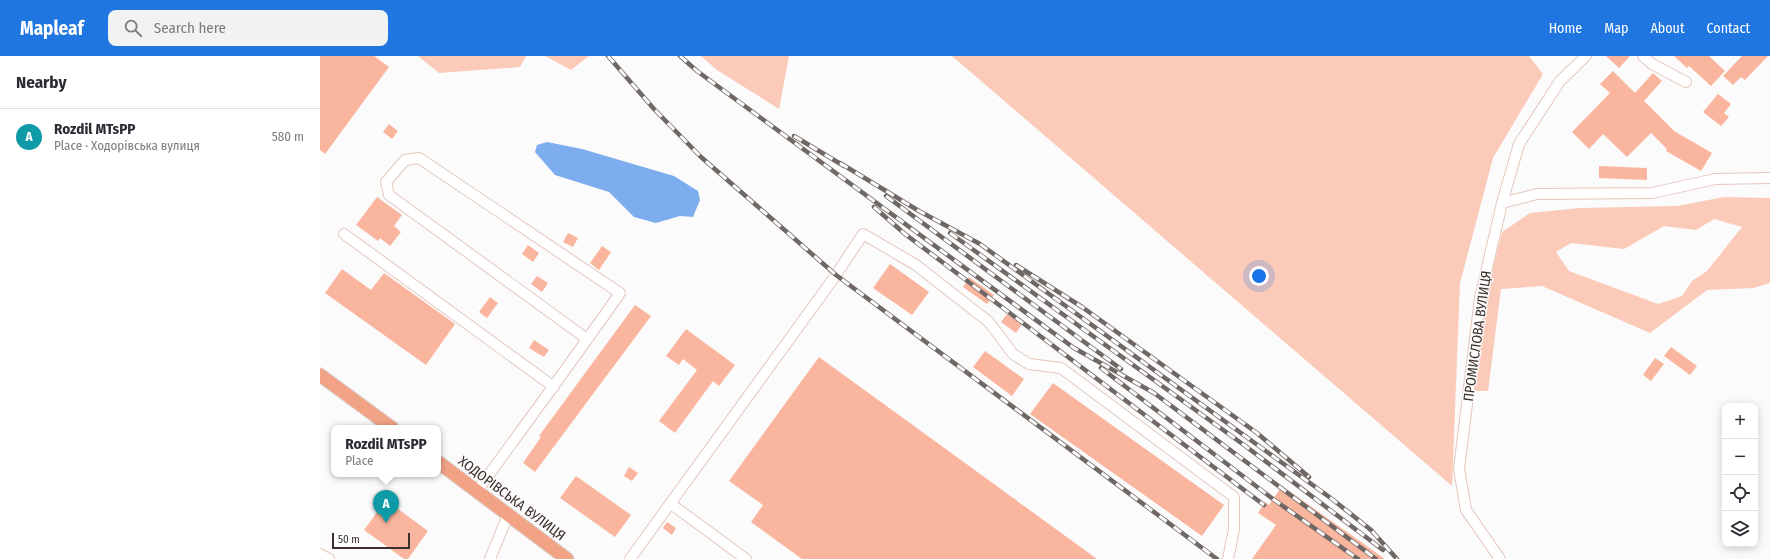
<!DOCTYPE html>
<meta charset="utf-8">
<style>
:root{--surface:#fff;--page:#f2f2f3;--text:#2b2b33;--muted:#7c7c81;--line:#e1e1e2;--accent:#1f76e0}
body{margin:0;font-family:"Fira Sans Condensed",sans-serif;background:var(--page);color:var(--text)}
.controls{position:absolute;right:12px;bottom:12px;display:grid;overflow:hidden;border-radius:8px;box-shadow:0 2px 10px #0003}
.controls button{width:36px;height:36px;display:grid;place-items:center;padding:0;border:0;border-bottom:1px solid var(--line);background:var(--surface);color:var(--text);font:20px sans-serif}
.scale{position:absolute;left:12px;bottom:10px;width:78px;box-sizing:border-box;padding-left:4px;border:2px solid #3a2f2b;border-top:0;font-size:11px;line-height:14px;white-space:nowrap;color:#3a2f2b;-webkit-text-stroke:3px #fbfbfb;paint-order:stroke}
.you{position:absolute;left:939px;top:220px;width:14px;height:14px;margin:-10px;border:3px solid #fff;border-radius:50%;background:#1a73e8;box-shadow:0 0 0 6px #1a73e833}
.badge{display:grid;place-items:center;width:26px;height:26px;border-radius:50%;background:var(--accent);color:#fff;font-size:13px;font-weight:700}
.pin{position:absolute;translate:-50% -33px;filter:drop-shadow(0 1px 2px #0008)}
.pin::after{content:'';position:absolute;top:21px;width:14px;height:12px;background:inherit;clip-path:polygon(0 0,100% 0,50% 100%)}
.popup{position:absolute;left:11px;top:369px;width:110px;height:52px;box-sizing:border-box;display:grid;place-content:center;border-radius:8px;background:var(--surface);filter:drop-shadow(0 1px 3px #0005);font-size:13px;white-space:nowrap;color:var(--muted)}
.popup b{font-size:15px;color:var(--text)}
.popup::after{content:'';position:absolute;left:50%;top:100%;margin-left:-8px;border:8px solid transparent;border-top-color:var(--surface)}
.list{margin:0;padding:0;list-style:none}
h2{display:flex;justify-content:space-between;align-items:center;height:52px;margin:0;padding:0 16px;font-size:17px}
h2 small{font-size:13px;font-weight:400;color:var(--muted)}
.list li{display:grid;grid-template-columns:26px 1fr auto;gap:12px;align-items:center;box-sizing:border-box;height:56px;padding:0 16px;border-top:1px solid var(--line)}
.list b{display:block;font-size:15px;white-space:nowrap}
.list p{margin:0;font-size:13px;white-space:nowrap;color:var(--muted)}
.list em{font-size:13px;font-style:normal;color:var(--muted)}
.icon{flex:none;width:22px;height:22px;fill:none;stroke:currentColor;stroke-width:2;stroke-linecap:round;stroke-linejoin:round}
.map{position:relative;flex:none;width:1450px;height:503px;overflow:hidden}
header{display:flex;align-items:center;gap:24px;box-sizing:border-box;height:56px;padding:0 20px;background:var(--accent);color:#fff}
header strong{font-size:19px}
nav{display:flex;gap:22px;margin-inline-start:auto;font-size:14px}
.search{width:280px;height:36px;background:var(--page);display:flex;align-items:center;gap:10px;box-sizing:border-box;padding:0 14px;border-radius:8px;color:var(--muted);font-size:15px}
main{display:flex}
aside{flex:1;background:var(--surface)}
.map>svg:first-child{display:block}
</style>
<header>
<strong>Mapleaf</strong>
<div class="search"><svg class="icon" aria-label="search" viewBox="0 0 24 24"><circle cx="10" cy="10" r="6"/><path d="M15 15l6 6"/></svg>Search here</div>
<nav><a>Home</a><a>Map</a><a>About</a><a>Contact</a></nav>
</header>
<main>
<aside>
<h2>Nearby<small></small></h2>
<ul class="list">
<li><span class="badge" style="background:#0f9aa8">A</span><div><b>Rozdil MTsPP</b><p>Place · Ходорівська вулиця</p></div><em>580 m</em></li>
</ul>
</aside>
<div class="map">
<svg width="1450" height="503" viewBox="0 0 1450 503">
<rect width="100%" height="100%" fill="#fbfbfb"/>
<!-- green -->
<path fill="#fccab9" fill-rule="evenodd" d="M 98,0 L 206,0 L 200,11 L 119,17 Z
M 225,0 L 269,0 L 251,14 Z
M 381,0 L 469,0 L 459,53 L 397,14 Z
M 632,0 L 1209,0 L 1223,18 L 1173,102 L 1140,227 L 1132,430 Z
M 1404,141 L 1450,142 L 1450,227 L 1433,232 L 1387,234 L 1330,277 L 1222,230 L 1181,233 L 1168,335 L 1154,335 L 1167,236 L 1182,176 L 1210,157 L 1260,152 L 1357,150 ZM 1394,163 L 1422,171 L 1387,215 L 1372,225 L 1362,240 L 1338,248 L 1249,215 L 1236,196 L 1251,187 L 1304,193 L 1344,170 L 1376,174 Z"/>
<!-- water -->
<path fill="#7dadee" d="M 227,86 L 262,93 L 354,120 L 378,135 L 380,144 L 373,161 L 360,160 L 336,167 L 314,161 L 289,136 L 235,119 L 215,96 L 217,89 Z"/>
<!-- building -->
<path fill="#fab59e" d="M 0,0 L 54,0 L 69,11 L 5,98 L 0,94 Z
M 1286,0 L 1310,0 L 1299,12 Z
M 1354,0 L 1389,0 L 1405,15 L 1391,30 L 1369,10 L 1367,12 Z
M 1422,0 L 1448,0 L 1425,24 L 1421,21 L 1413,29 L 1403,20 Z
M 1293,15 L 1315,37 L 1333,17 L 1342,25 L 1324,45 L 1354,75 L 1392,97 L 1381,115 L 1346,95 L 1347,93 L 1331,77 L 1307,101 L 1283,78 L 1269,93 L 1252,76 L 1290,37 L 1280,28 Z
M 1398,38 L 1411,48 L 1404,57 L 1409,61 L 1401,70 L 1383,56 Z
M 69,68 L 78,75 L 72,83 L 63,76 Z
M 1279,110 L 1327,112 L 1327,124 L 1279,122 Z
M 57,141 L 82,159 L 74,170 L 81,176 L 70,190 L 60,182 L 58,185 L 36,169 Z
M 248,177 L 258,182 L 253,191 L 243,186 Z
M 208,189 L 219,197 L 213,206 L 202,198 Z
M 282,190 L 291,196 L 279,214 L 270,207 Z
M 570,208 L 609,236 L 592,259 L 553,232 Z
M 22,213 L 51,234 L 64,217 L 135,268 L 106,309 L 5,237 Z
M 217,220 L 228,227 L 222,236 L 211,228 Z
M 649,221 L 674,239 L 667,248 L 643,231 Z
M 170,241 L 178,247 L 167,262 L 159,256 Z
M 315,249 L 331,260 L 215,416 L 203,407 L 221,381 L 219,380 Z
M 687,258 L 702,268 L 696,277 L 681,266 Z
M 366,273 L 415,309 L 399,330 L 393,325 L 355,377 L 339,365 L 377,314 L 363,303 L 359,309 L 346,300 Z
M 214,284 L 229,294 L 224,301 L 209,292 Z
M 1351,291 L 1377,310 L 1370,319 L 1344,300 Z
M 665,295 L 704,323 L 692,340 L 653,311 Z
M 499,301 L 777,503 L 482,503 L 431,466 L 443,449 L 409,425 Z
M 1335,302 L 1344,308 L 1331,325 L 1323,319 Z
M 733,327 L 904,449 L 882,480 L 710,358 Z
M 309,411 L 318,417 L 312,425 L 304,420 Z
M 256,420 L 311,459 L 295,481 L 240,442 Z
M 962,430 L 1065,503 L 932,503 L 956,469 L 938,457 L 945,446 L 949,449 Z
M 66,444 L 108,475 L 88,503 L 84,503 L 44,474 Z
M 347,466 L 356,472 L 352,479 L 343,472 Z"/>
<g fill="none" stroke-linecap="round" stroke-linejoin="round">
<!-- minor casing -->
<g stroke="#e4c7bc" stroke-width="12">
<path id="minor" d="M 1323,0 L 1332,8 L 1366,26
M 1182,147 L 1217,138 L 1332,137 L 1395,123 L 1450,122
M 24,178 L 234,331
M 157,435 C 205,369 254,303 300,237 L 99,102 L 85,104 L 66,126 L 69,139 L 267,283
M 351,448 L 426,503
M 0,498 L 9,503
M 170,503 L 188,459
M 310,503 L 516,219 L 543,178 L 596,209 L 669,266 L 693,298 L 709,308 L 741,312 L 914,441 L 914,473 L 908,503
M 1180,503 L 1146,454 L 1139,413 L 1160,242 L 1182,147 L 1199,88 L 1240,25 L 1266,0"/>
</g>
<!-- major casing -->
<g stroke="#d8d5d5" stroke-width="15">
<path id="major" d="M 0,319 L 72,372
M 118,406 L 247,503"/>
</g>
<!-- minor -->
<use href="#minor" stroke="#fff" stroke-width="10"/>
<!-- major -->
<use href="#major" stroke="#f2a385" stroke-width="13"/>
<!-- rail casing -->
<g stroke="#706865" stroke-width="4.5">
<path id="rail" d="M 288,0 L 334,53 L 381,101 L 516,219 L 897,503
M 360,0 L 377,15 L 754,292 L 834,337 L 1056,503
M 474,80 L 524,110
M 520,107 L 599,155 L 660,188 L 1012,443 L 1051,474 L 1077,503
M 566,140 L 801,313
M 554,151 L 585,178 L 944,449
M 630,177 L 924,389 L 1063,494
M 696,209 L 762,251 L 937,377 L 989,421
M 781,312 L 953,443 L 1038,503"/>
</g>
<!-- rail -->
<use href="#rail" stroke="#fbfbfb" stroke-width="3" stroke-dasharray="9" stroke-linecap="butt"/>
</g>
<g text-anchor="middle" stroke-width="3" stroke-linejoin="round" paint-order="stroke">
<!-- street labels -->
<g font-size="14" fill="#3a2f2b" stroke="#fbfbfb">
<text transform="translate(1157 280) rotate(-82)" y="5">ПРОМИСЛОВА ВУЛИЦЯ</text>
<text transform="translate(192 442) rotate(37)" y="5">ХОДОРІВСЬКА ВУЛИЦЯ</text>
</g>
</g>
</svg>
<div class="controls">
<button>+</button>
<button>−</button>
<button><svg class="icon" aria-label="locate" viewBox="0 0 24 24"><circle cx="12" cy="12" r="6"/><path d="M12 2v4M12 18v4M2 12h4M18 12h4"/></svg></button>
<button><svg class="icon" aria-label="layers" viewBox="0 0 24 24"><path d="M12 4l9 5-9 5-9-5zM3 14l9 5 9-5"/></svg></button>
</div>
<div class="scale">50 m</div>
<div class="you"></div>
<div class="pin badge" style="left:66px;top:467px;background:#0f9aa8">A</div>
<div class="popup"><b>Rozdil MTsPP</b>Place</div>
</div>
</main>
